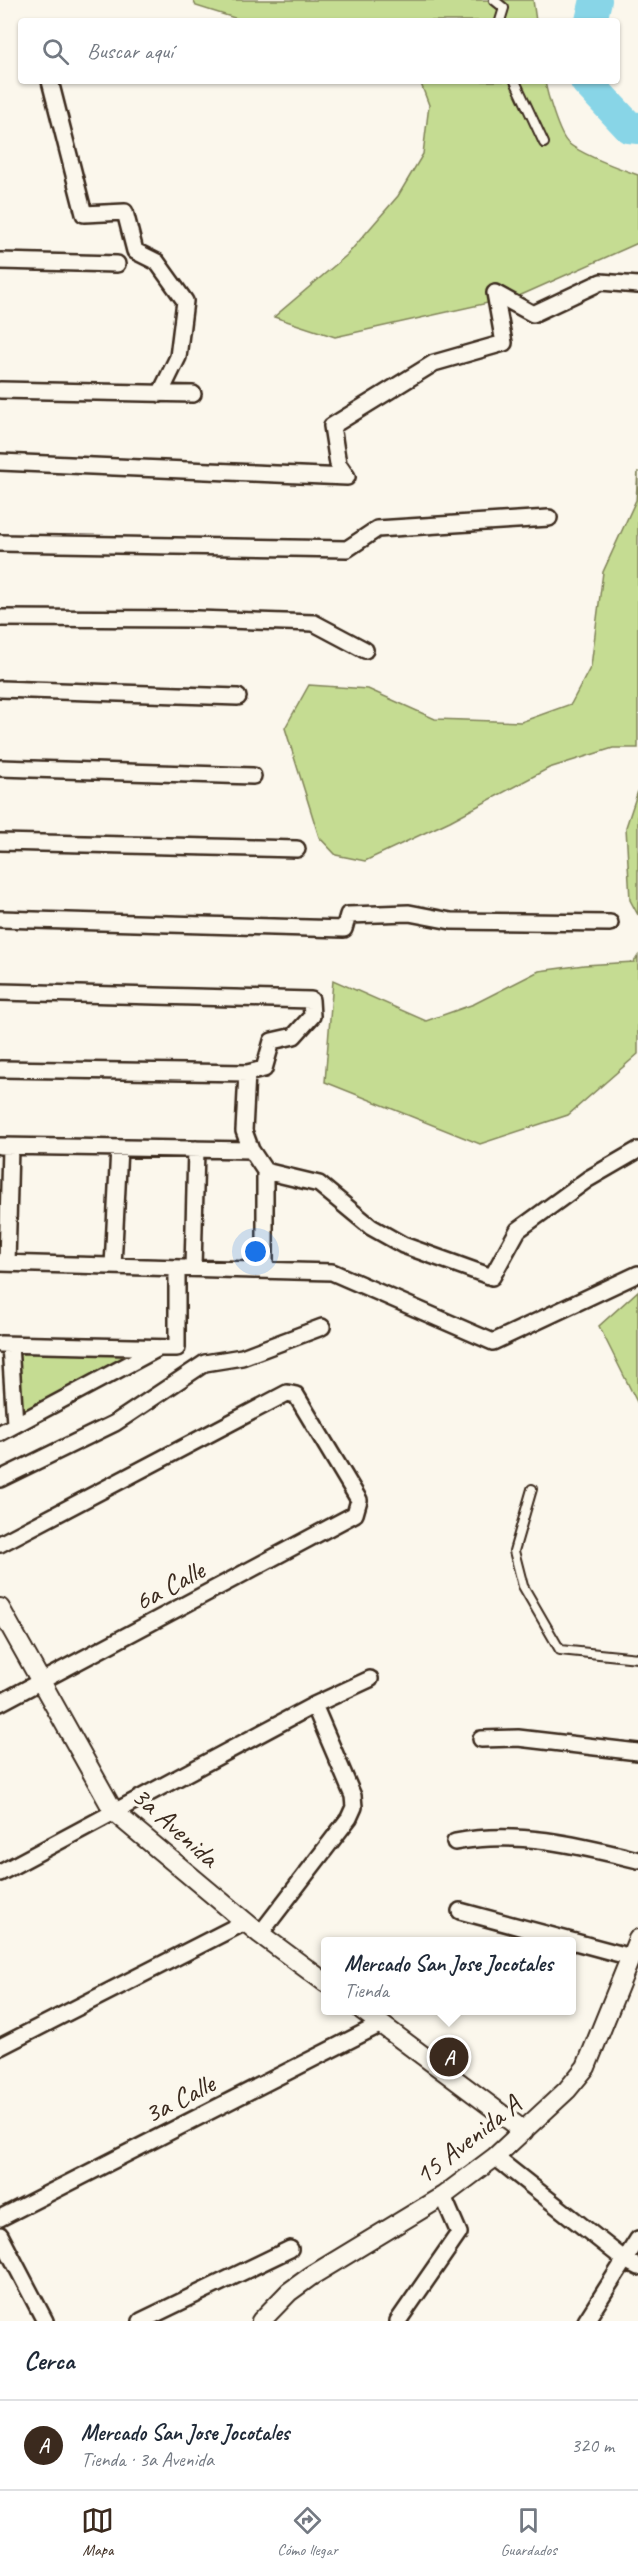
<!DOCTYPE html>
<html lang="es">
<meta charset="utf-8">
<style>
:root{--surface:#fff;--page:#f6f6f7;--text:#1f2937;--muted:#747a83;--line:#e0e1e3;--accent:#3b2a1e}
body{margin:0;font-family:Caveat,sans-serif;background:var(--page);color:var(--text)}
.you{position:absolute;left:256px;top:1252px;width:21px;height:21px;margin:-15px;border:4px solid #fff;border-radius:50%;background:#1a73e8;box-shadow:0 0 0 9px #1a73e833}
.badge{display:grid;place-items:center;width:39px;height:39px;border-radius:50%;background:var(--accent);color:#fff;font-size:20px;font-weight:700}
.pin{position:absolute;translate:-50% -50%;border:3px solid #fff;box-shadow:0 2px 6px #0006}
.popup{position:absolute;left:321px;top:1937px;width:255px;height:78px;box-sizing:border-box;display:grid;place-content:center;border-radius:6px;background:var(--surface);filter:drop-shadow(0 2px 4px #0005);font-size:20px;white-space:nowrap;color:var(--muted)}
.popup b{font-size:22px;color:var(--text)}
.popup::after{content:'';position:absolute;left:50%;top:100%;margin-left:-12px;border:12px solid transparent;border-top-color:var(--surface)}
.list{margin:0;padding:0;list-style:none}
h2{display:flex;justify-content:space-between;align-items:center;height:78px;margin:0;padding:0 24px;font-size:26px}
h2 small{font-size:20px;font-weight:400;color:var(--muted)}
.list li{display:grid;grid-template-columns:39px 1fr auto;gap:18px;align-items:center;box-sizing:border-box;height:90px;padding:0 24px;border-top:2px solid var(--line)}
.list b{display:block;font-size:22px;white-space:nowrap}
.list p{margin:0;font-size:20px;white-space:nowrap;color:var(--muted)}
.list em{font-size:20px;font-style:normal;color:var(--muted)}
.icon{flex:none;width:33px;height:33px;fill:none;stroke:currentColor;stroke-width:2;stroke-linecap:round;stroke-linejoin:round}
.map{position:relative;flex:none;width:638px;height:2321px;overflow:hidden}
.search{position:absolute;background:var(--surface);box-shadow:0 2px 4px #0004;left:18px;right:18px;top:18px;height:66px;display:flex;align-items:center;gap:15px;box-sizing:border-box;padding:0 21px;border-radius:6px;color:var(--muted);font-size:22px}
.sheet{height:168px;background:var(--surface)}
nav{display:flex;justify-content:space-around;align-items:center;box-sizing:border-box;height:84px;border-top:2px solid var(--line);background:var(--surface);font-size:16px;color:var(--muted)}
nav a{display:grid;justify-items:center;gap:3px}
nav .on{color:var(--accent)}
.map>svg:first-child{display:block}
</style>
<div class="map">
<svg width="638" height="2321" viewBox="0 0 638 2321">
<rect width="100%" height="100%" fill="#fbf7ec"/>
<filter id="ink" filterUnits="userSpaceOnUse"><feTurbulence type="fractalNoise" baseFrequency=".0167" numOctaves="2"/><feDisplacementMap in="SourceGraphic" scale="12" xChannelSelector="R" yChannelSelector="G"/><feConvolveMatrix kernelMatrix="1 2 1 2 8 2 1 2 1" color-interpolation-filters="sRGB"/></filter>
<g filter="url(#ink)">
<!-- green -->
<path fill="#c5dc92" stroke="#808358" stroke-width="1.5" d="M 193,0 L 533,0 L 536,21 L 244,21 L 196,6 Z
M 420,81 L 545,81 C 547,94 559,135 568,143 C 581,154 621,169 638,175 L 638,243 L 519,296 L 335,337 L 274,317 L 347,255 L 398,196 L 423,154 L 429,105 Z
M 638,471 L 638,748 L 613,748 L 549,768 L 450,821 L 365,861 L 336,855 L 319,837 L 285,728 L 309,685 L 368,689 L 435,719 L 521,722 L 571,704 L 591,666 L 603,572 L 636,500 Z
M 638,791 L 638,915 L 630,900 L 626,827 Z
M 638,956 L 638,1054 L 568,1115 L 480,1144 L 325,1082 L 333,980 L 426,1021 L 474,1004 L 539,971 L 584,965 L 634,962 Z
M 638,1291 L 638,1404 L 599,1326 Z
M 10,1345 L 161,1347 L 15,1424 Z"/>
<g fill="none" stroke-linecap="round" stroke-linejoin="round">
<!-- river -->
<path stroke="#88d5e7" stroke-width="32" d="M 591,21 L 596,0
M 586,81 L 629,127 L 638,128"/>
<!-- service casing -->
<g stroke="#3b2a1e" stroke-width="12">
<path id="service" d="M 494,0 L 504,8 L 500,21
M 515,81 L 544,143
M 532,1489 L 514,1551 L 523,1586 L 560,1650 L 638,1658"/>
</g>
<!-- minor casing -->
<g stroke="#3b2a1e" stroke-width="20">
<path id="minor" d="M 50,81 L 84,214 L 125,212 L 135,251 L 157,262 L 185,301 L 178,357 L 160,394
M 0,261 L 117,264
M 0,390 L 193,394
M 0,462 L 347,477
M 347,477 L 338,464 L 332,426 L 434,363 L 504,343 L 495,293 L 533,314 L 601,282 L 638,285
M 0,543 L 347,549 L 377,529 L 549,518
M 0,618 L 197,619 L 314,623 L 365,650
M 0,689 L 238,697
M 0,768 L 253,776
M 0,842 L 297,849
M 0,919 L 344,929 L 348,915 L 409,913 L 451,921 L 610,923
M 0,992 L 311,1000 L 312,1016 L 294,1036 L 272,1041 L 264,1069 L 247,1073 L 244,1131 L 251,1150
M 0,1069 L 247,1073
M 0,1146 L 251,1150 L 265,1171 L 265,1270
M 265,1171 L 319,1184 L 371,1227 L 403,1245 L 492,1277 L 518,1230 L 588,1179 L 638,1150
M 0,1263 L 332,1272 L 493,1342 L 638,1274
M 7,1263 L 10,1147
M 113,1266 L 119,1148
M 193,1268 L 196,1149
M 0,1344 L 177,1348 L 177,1268
M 10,1345 L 15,1424
M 0,1433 L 159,1348
M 0,1479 L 115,1423 L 205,1363 L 242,1357 L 322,1327
M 0,1544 L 287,1393 L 296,1395 L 359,1500 L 355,1514 L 0,1703
M 481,1739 L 518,1738 L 638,1752
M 455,1842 C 517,1830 577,1845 638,1860
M 0,1873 L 314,1705 L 370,1679
M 460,1911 L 631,1957
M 260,1934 L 349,1818 L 354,1807 L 353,1796 L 314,1705
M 0,2047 L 245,1922
M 495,2157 L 625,2260 L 638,2267
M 0,2218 L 381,2024
M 0,2235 L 45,2321
M 141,2321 L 290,2249
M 398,2321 L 459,2233 L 443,2196
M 586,2321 L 638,2239"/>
</g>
<!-- tertiary casing -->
<g stroke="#3b2a1e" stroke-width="22">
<path id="tertiary" d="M 0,1608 L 114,1812 L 260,1934 L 326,1983
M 362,2010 L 524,2131
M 261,2321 L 289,2292 L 311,2276 L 443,2196 L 495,2157 L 567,2090 L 586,2067 L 638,1939"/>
</g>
<!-- service -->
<use href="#service" stroke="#fbf7ec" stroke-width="8"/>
<!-- minor -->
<use href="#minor" stroke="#fbf7ec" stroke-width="15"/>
<!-- tertiary -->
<use href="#tertiary" stroke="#fbf7ec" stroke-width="18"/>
</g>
</g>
<g text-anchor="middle" stroke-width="6" stroke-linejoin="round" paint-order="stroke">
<!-- street labels -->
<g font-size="28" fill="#3b2a1e" stroke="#fbf7ec">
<text transform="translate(169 1585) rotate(-28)" y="10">6a Calle</text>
<text transform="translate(176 1826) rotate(42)" y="10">3a Avenida</text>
<text transform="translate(179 2098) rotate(-27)" y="10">3a Calle</text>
<text transform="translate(467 2139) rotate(-38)" y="10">15 Avenida A</text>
</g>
</g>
</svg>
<div class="you"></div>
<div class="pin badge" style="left:449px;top:2057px">A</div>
<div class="popup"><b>Mercado San Jose Jocotales</b>Tienda</div>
<div class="search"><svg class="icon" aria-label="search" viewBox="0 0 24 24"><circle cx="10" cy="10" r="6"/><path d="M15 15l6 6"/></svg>Buscar aquí</div>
</div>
<section class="sheet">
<h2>Cerca<small></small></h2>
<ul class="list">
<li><span class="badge">A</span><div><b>Mercado San Jose Jocotales</b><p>Tienda · 3a Avenida</p></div><em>320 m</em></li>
</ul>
</section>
<nav>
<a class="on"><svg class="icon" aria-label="map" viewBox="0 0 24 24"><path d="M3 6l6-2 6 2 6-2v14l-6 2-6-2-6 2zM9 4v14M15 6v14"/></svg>Mapa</a>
<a><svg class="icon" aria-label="directions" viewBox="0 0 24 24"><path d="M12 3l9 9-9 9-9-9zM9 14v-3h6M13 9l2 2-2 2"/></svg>Cómo llegar</a>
<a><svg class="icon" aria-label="saved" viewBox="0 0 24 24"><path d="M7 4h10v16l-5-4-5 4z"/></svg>Guardados</a>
</nav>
